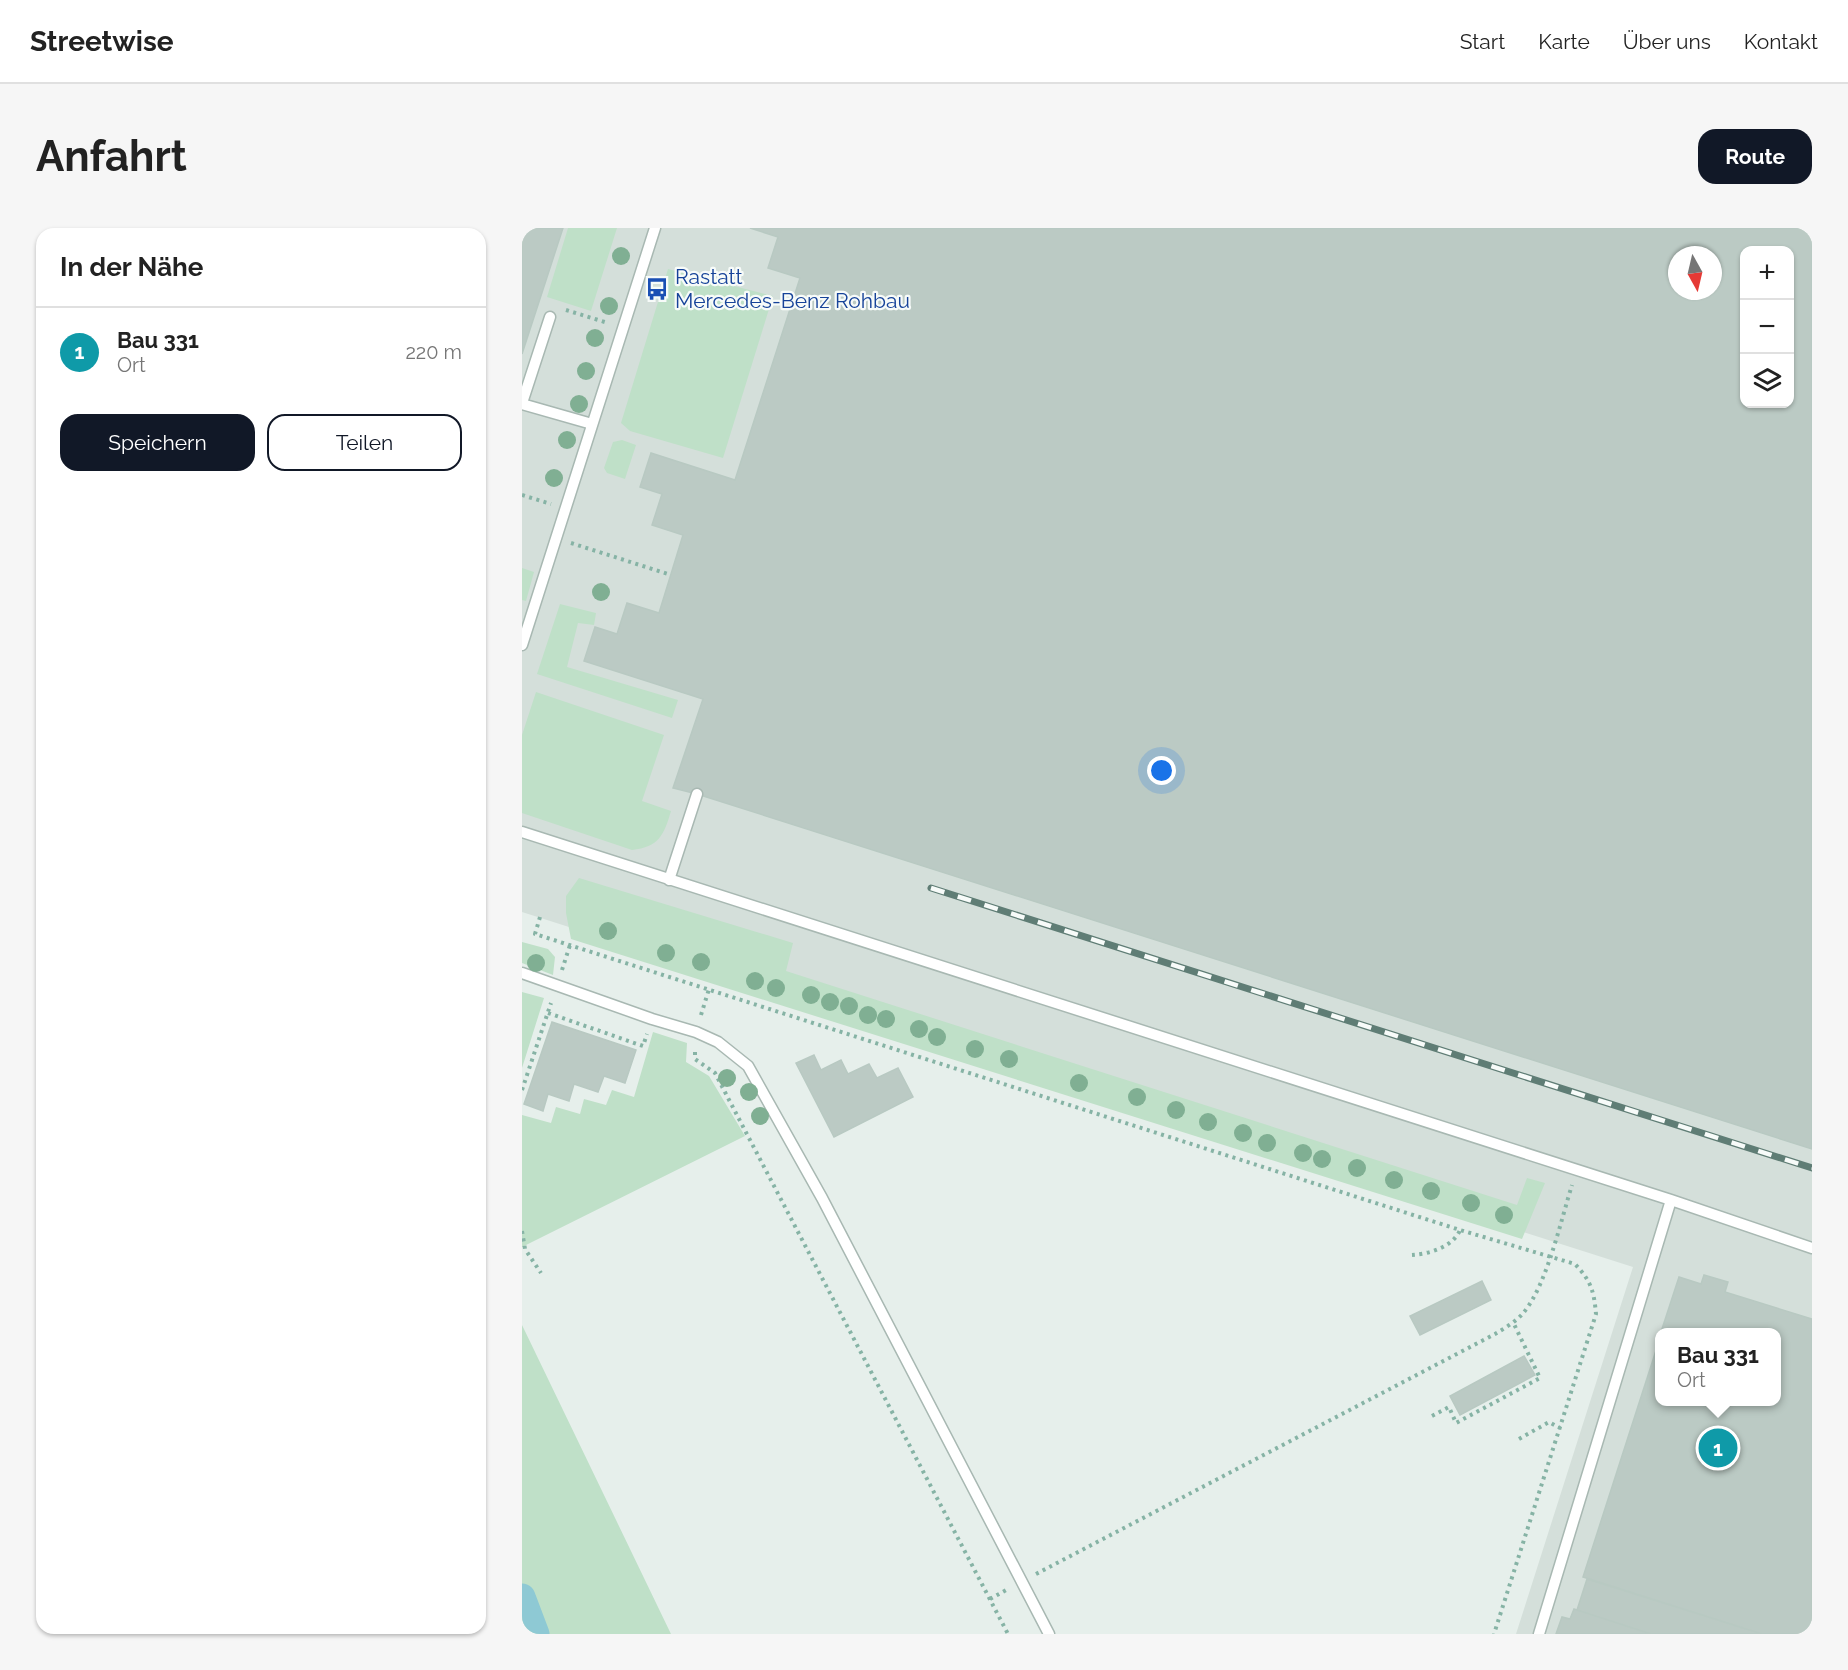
<!DOCTYPE html>
<html lang="de">
<meta charset="utf-8">
<style>
:root{--surface:#fff;--page:#f6f6f6;--text:#222;--muted:#767676;--line:#e0e0e0;--accent:#111827}
body{margin:0;font-family:Raleway,sans-serif;background:var(--page);color:var(--text)}
.controls{position:absolute;right:18px;top:18px;display:grid;overflow:hidden;border-radius:12px;box-shadow:0 2px 4px #0004}
.controls button{width:54px;height:54px;display:grid;place-items:center;padding:0;border:0;border-bottom:2px solid var(--line);background:var(--surface);color:var(--text);font:30px sans-serif}
.compass{position:absolute;left:1146px;top:18px;width:54px;height:54px;border-radius:50%;background:var(--surface);box-shadow:0 2px 4px #0004;rotate:172deg}
.you{position:absolute;left:640px;top:543px;width:21px;height:21px;margin:-15px;border:4px solid #fff;border-radius:50%;background:#1a73e8;box-shadow:0 0 0 9px #1a73e833}
.badge{display:grid;place-items:center;width:39px;height:39px;border-radius:50%;background:var(--accent);color:#fff;font-size:20px;font-weight:700}
.pin{position:absolute;translate:-50% -50%;border:3px solid #fff;box-shadow:0 2px 6px #0006}
.popup{position:absolute;left:1133px;top:1100px;width:126px;height:78px;box-sizing:border-box;display:grid;place-content:center;border-radius:12px;background:var(--surface);filter:drop-shadow(0 2px 4px #0005);font-size:20px;white-space:nowrap;color:var(--muted)}
.popup b{font-size:22px;color:var(--text)}
.popup::after{content:'';position:absolute;left:50%;top:100%;margin-left:-12px;border:12px solid transparent;border-top-color:var(--surface)}
.list{margin:0;padding:0;list-style:none}
h2{display:flex;justify-content:space-between;align-items:center;height:78px;margin:0;padding:0 24px;font-size:26px}
h2 small{font-size:20px;font-weight:400;color:var(--muted)}
.list li{display:grid;grid-template-columns:39px 1fr auto;gap:18px;align-items:center;box-sizing:border-box;height:90px;padding:0 24px;border-top:2px solid var(--line)}
.list b{display:block;font-size:22px;white-space:nowrap}
.list p{margin:0;font-size:20px;white-space:nowrap;color:var(--muted)}
.list em{font-size:20px;font-style:normal;color:var(--muted)}
.actions{display:flex;gap:12px;padding:18px 24px}
.actions a{flex:1;padding:14px 0;border:2px solid var(--accent);border-radius:18px;text-align:center;font-size:21px;color:var(--accent)}
.actions .main{background:var(--accent);color:#fff}
.icon{flex:none;width:33px;height:33px;fill:none;stroke:currentColor;stroke-width:2;stroke-linecap:round;stroke-linejoin:round}
.map{position:relative;flex:none;width:1290px;height:1406px;overflow:hidden;border-radius:18px}
header{display:flex;align-items:center;gap:36px;box-sizing:border-box;height:84px;padding:0 30px;background:var(--surface);border-bottom:2px solid var(--line)}
header strong{font-size:28px}
nav{display:flex;gap:33px;margin-inline-start:auto;font-size:21px}
.intro{display:flex;align-items:center;justify-content:space-between;box-sizing:border-box;height:144px;padding:0 36px}
h1{margin:0;font-size:42px}
.button{padding:15px 27px;border-radius:18px;background:var(--accent);color:#fff;font-size:21px;font-weight:700}
main{display:flex;gap:36px;padding:0 36px}
aside{flex:1;background:var(--surface);border-radius:18px;box-shadow:0 2px 4px #0004}
.map>svg:first-child{display:block}
</style>
<header>
<strong>Streetwise</strong>
<nav><a>Start</a><a>Karte</a><a>Über uns</a><a>Kontakt</a></nav>
</header>
<div class="intro"><h1>Anfahrt</h1><a class="button">Route</a></div>
<main>
<aside>
<h2>In der Nähe<small></small></h2>
<ul class="list">
<li><span class="badge" style="background:#0f9aa8">1</span><div><b>Bau 331</b><p>Ort</p></div><em>220 m</em></li>
</ul>
<div class="actions"><a class="main">Speichern</a><a>Teilen</a></div>
</aside>
<div class="map">
<svg width="1290" height="1406" viewBox="0 0 1290 1406">
<rect width="100%" height="100%" fill="#e6efeb"/>
<!-- built -->
<path fill="#d4dfda" fill-rule="evenodd" d="M 0,0 L 1290,0 L 1290,1406 L 994,1406 L 1111,1039 L 0,684 ZM 1222,22 L 1268,22 L 1268,176 L 1222,176 ZM 1155,27 L 1191,27 L 1191,63 L 1155,63 ZM 1138,1104 L 1254,1104 L 1254,1174 L 1138,1174 Z"/>
<!-- green -->
<path fill="#bfe0c8" d="M 46,0 L 95,0 L 69,83 L 25,69 Z
M 146,41 L 251,68 L 201,230 L 108,203 L 99,195 Z
M 100,212 L 114,217 L 103,251 L 85,245 L 82,240 L 91,214 Z
M 0,340 L 12,344 L 4,373 L 0,372 Z
M 38,376 L 74,385 L 72,397 L 56,395 L 45,439 L 156,472 L 150,490 L 15,446 Z
M 14,464 L 142,507 L 120,573 L 149,583 C 142,607 137,619 110,622 L 0,585 L 0,507 Z
M 57,650 L 271,715 L 264,743 L 995,977 L 1005,950 L 1023,955 L 1000,1011 L 49,711 L 44,685 L 44,668 Z
M 0,714 L 26,721 L 33,729 L 31,747 L 0,735 Z
M 0,764 L 22,770 L 0,840 Z
M 131,804 L 165,815 L 164,834 L 187,848 L 223,908 L 0,1019 L 0,887 L 29,895 L 34,879 L 58,886 L 62,871 L 84,877 L 90,862 L 112,869 Z
M 0,1097 L 149,1406 L 0,1406 Z"/>
<g fill="none" stroke-linecap="round" stroke-linejoin="round">
<!-- canal -->
<path stroke="#8ec9d4" stroke-width="27" d="M 0,1369 L 14,1406"/>
</g>
<!-- building -->
<path fill="#bbcac4" stroke="#b8c9c2" stroke-width="1.5" fill-rule="evenodd" d="M 0,0 L 41,0 L 0,126 Z
M 228,0 L 1290,0 L 1290,921 L 175,566 L 151,560 L 181,471 L 62,433 L 73,399 L 95,406 L 105,375 L 137,385 L 161,307 L 130,297 L 140,266 L 118,259 L 129,225 L 213,252 L 278,50 L 246,40 L 256,9 ZM 1222,22 L 1268,22 L 1268,176 L 1222,176 ZM 1155,27 L 1191,27 L 1191,63 L 1155,63 Z
M 30,794 L 114,822 L 103,855 L 82,848 L 76,864 L 52,856 L 47,873 L 26,866 L 21,883 L 2,876 Z
M 292,827 L 299,842 L 319,832 L 326,846 L 347,836 L 355,850 L 376,840 L 391,869 L 312,909 L 274,835 Z
M 1182,1047 L 1206,1054 L 1203,1064 L 1290,1091 L 1290,1406 L 1240,1406 L 1061,1349 L 1138,1110 L 1138,1174 L 1254,1174 L 1254,1104 L 1139,1104 L 1157,1049 L 1179,1056 Z
M 960,1053 L 969,1072 L 898,1107 L 888,1088 Z
M 1002,1128 L 1013,1147 L 938,1187 L 928,1168 Z
M 1065,1351 L 1240,1406 L 1129,1406 L 1055,1382 Z
M 1052,1381 L 1055,1382 L 1129,1406 L 1034,1406 L 1040,1389 L 1048,1391 Z"/>
<g fill="none" stroke-linecap="round" stroke-linejoin="round">
<!-- lane casing -->
<g stroke="#a8b8b2" stroke-width="13">
<path id="lane" d="M 0,175 L 28,89
M 0,176 L 70,196
M 0,417 L 133,0
M 0,604 L 1149,972 L 1290,1020
M 147,652 L 175,566
M 0,745 L 130,791 L 174,804 L 196,814 L 226,838 L 300,970 L 527,1406
M 1017,1406 L 1149,972"/>
</g>
<!-- path -->
<path stroke="#86b3a5" stroke-width="4" stroke-dasharray="3 4.5" stroke-linecap="butt" d="M 44,82 L 86,95
M 0,267 L 29,276
M 49,315 L 149,347
M 18,689 L 13,706 L 938,1002 L 1053,1036 C 1069,1053 1072,1063 1074,1086 L 972,1406
M 40,742 L 48,717
M 26,785 L 121,818 L 125,806
M 179,787 L 187,761
M 173,824 L 173,831 L 193,845 L 486,1406
M 0,862 L 29,775
M 0,1003 L 3,1021 L 19,1045
M 890,1027 C 907,1026 931,1019 938,1002
M 910,1188 L 927,1179 L 934,1195 L 1018,1150 L 991,1094
M 997,1211 L 1027,1194 L 1038,1200
M 514,1346 L 973,1106 C 983,1100 995,1093 1002,1084 C 1025,1056 1039,992 1050,957
M 468,1371 L 486,1361"/>
<!-- lane -->
<use href="#lane" stroke="#fff" stroke-width="10"/>
<!-- rail casing -->
<g stroke="#5f7d75" stroke-width="7">
<path id="rail" d="M 409,660 L 1290,940"/>
</g>
<!-- rail -->
<use href="#rail" stroke="#f7fbf9" stroke-width="4.5" stroke-dasharray="14" stroke-linecap="butt"/>
</g>
<!-- trees -->
<g fill="#80af93">
<circle cx="99" cy="28" r="9"/>
<circle cx="87" cy="78" r="9"/>
<circle cx="73" cy="110" r="9"/>
<circle cx="64" cy="143" r="9"/>
<circle cx="57" cy="176" r="9"/>
<circle cx="45" cy="212" r="9"/>
<circle cx="32" cy="250" r="9"/>
<circle cx="79" cy="364" r="9"/>
<circle cx="86" cy="703" r="9"/>
<circle cx="144" cy="725" r="9"/>
<circle cx="179" cy="734" r="9"/>
<circle cx="14" cy="735" r="9"/>
<circle cx="233" cy="753" r="9"/>
<circle cx="254" cy="760" r="9"/>
<circle cx="289" cy="767" r="9"/>
<circle cx="308" cy="774" r="9"/>
<circle cx="327" cy="778" r="9"/>
<circle cx="346" cy="787" r="9"/>
<circle cx="364" cy="791" r="9"/>
<circle cx="397" cy="801" r="9"/>
<circle cx="415" cy="809" r="9"/>
<circle cx="453" cy="821" r="9"/>
<circle cx="487" cy="831" r="9"/>
<circle cx="205" cy="850" r="9"/>
<circle cx="557" cy="855" r="9"/>
<circle cx="227" cy="864" r="9"/>
<circle cx="615" cy="869" r="9"/>
<circle cx="654" cy="882" r="9"/>
<circle cx="238" cy="888" r="9"/>
<circle cx="686" cy="894" r="9"/>
<circle cx="721" cy="905" r="9"/>
<circle cx="745" cy="915" r="9"/>
<circle cx="781" cy="925" r="9"/>
<circle cx="800" cy="931" r="9"/>
<circle cx="835" cy="940" r="9"/>
<circle cx="872" cy="952" r="9"/>
<circle cx="909" cy="963" r="9"/>
<circle cx="949" cy="975" r="9"/>
<circle cx="982" cy="987" r="9"/>
</g>
<!-- icons -->
<defs>
<g id="bus-bare" transform="scale(1.8)"><path d="M-5-6H5V4H4V6H2V4H-2V6H-4V4H-5ZM-3.5-4V0h7V-4ZM-3.5 1.2v1.5H-2V1.2ZM2 1.2v1.5H3.5V1.2Z" fill="#1a4fb4" stroke="#f7fbf9" stroke-width="2.5" paint-order="stroke"/></g>
</defs>
<g fill-rule="evenodd">
<use href="#bus-bare" x="135" y="61"/>
</g>
<g text-anchor="middle" stroke-width="4.5" stroke-linejoin="round" paint-order="stroke">
<!-- transit labels -->
<g font-size="21" fill="#164399" stroke="#f7fbf9" text-anchor="start">
<text x="153" y="56">Rastatt<tspan x="153" dy="24">Mercedes-Benz Rohbau</tspan></text>
</g>
</g>
</svg>
<div class="controls">
<button>+</button>
<button>−</button>
<button><svg class="icon" aria-label="layers" viewBox="0 0 24 24"><path d="M12 4l9 5-9 5-9-5zM3 14l9 5 9-5"/></svg></button>
</div>
<svg class="compass" viewBox="-18 -18 36 36"><path d="M0-13l5 13h-10z" fill="#e53935"/><path d="M0 13l5-13h-10z" fill="#767676"/></svg>
<div class="you"></div>
<div class="pin badge" style="left:1196px;top:1220px;background:#0f9aa8">1</div>
<div class="popup"><b>Bau 331</b>Ort</div>
</div>
</main>
